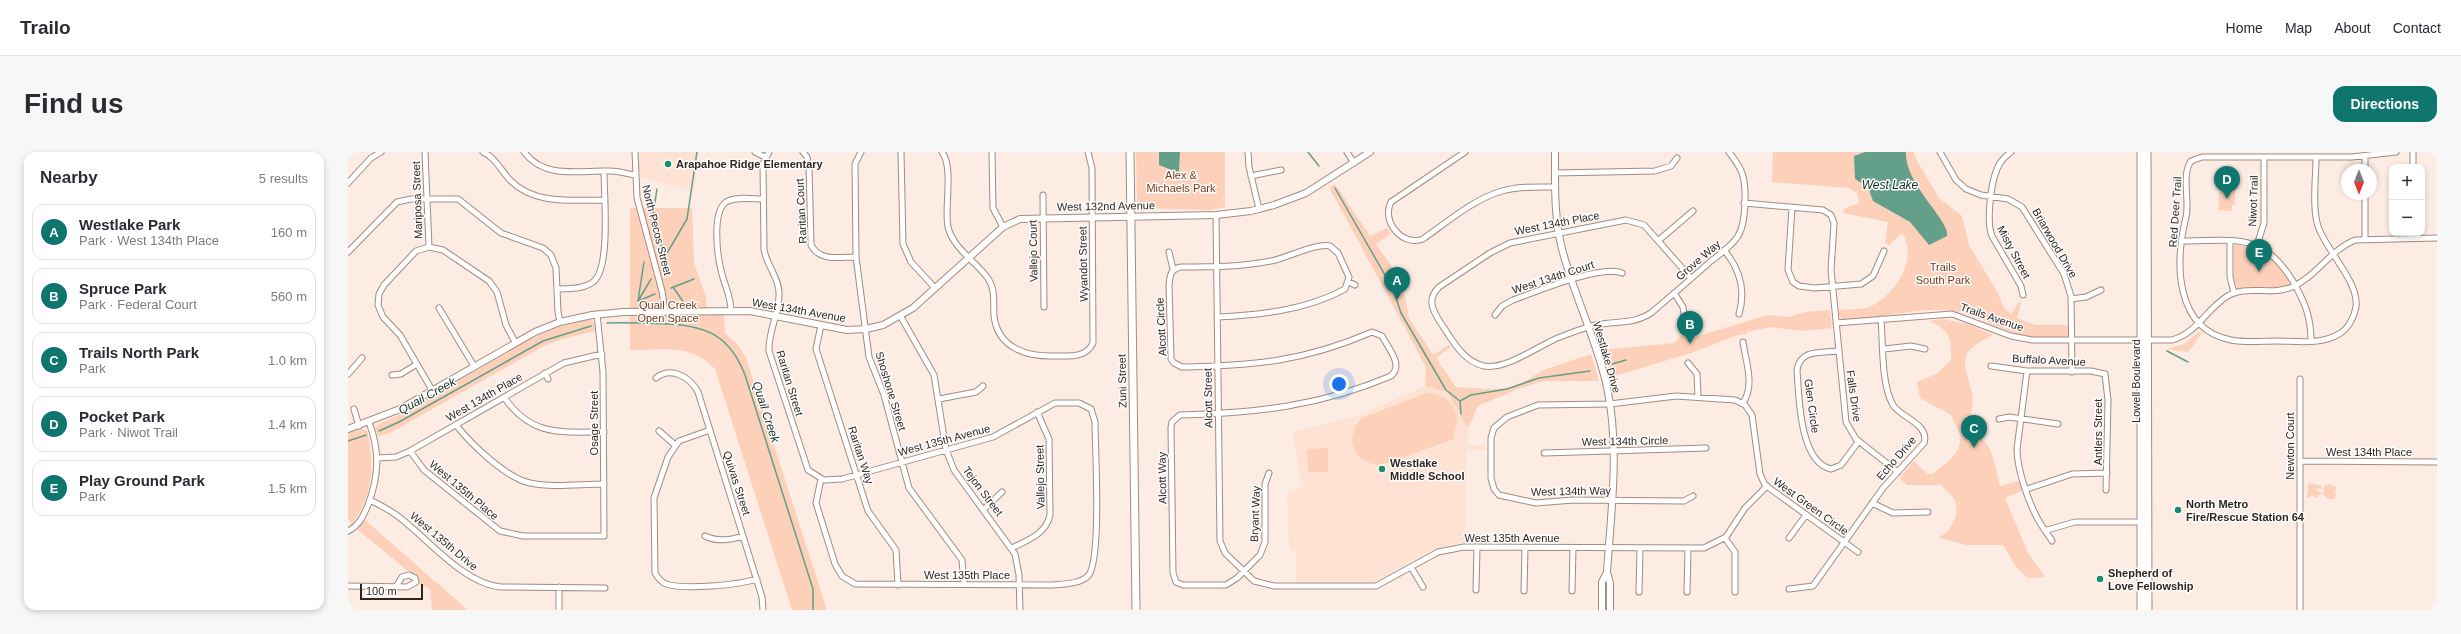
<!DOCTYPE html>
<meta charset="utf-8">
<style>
:root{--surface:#fff;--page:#f7f7f7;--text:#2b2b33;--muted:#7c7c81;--line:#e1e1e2;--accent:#0f766e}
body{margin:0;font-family:Arial,sans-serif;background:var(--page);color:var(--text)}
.controls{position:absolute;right:12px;top:12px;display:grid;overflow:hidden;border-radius:8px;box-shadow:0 2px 6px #0003}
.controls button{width:36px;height:36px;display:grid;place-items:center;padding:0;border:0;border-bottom:1px solid var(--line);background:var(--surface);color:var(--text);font:20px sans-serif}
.compass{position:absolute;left:1993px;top:12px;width:36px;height:36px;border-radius:50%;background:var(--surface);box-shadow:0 2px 6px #0003;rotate:180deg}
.scale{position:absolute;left:12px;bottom:10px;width:63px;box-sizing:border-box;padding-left:4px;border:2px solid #302621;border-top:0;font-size:11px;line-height:14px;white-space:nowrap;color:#302621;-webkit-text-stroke:3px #fdfdfd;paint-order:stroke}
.you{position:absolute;left:991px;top:232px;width:14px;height:14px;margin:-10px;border:3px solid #fff;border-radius:50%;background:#1a73e8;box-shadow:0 0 0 6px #1a73e833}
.badge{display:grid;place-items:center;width:26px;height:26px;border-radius:50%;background:var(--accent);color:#fff;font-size:13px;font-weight:700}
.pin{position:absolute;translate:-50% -33px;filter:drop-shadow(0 1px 2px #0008)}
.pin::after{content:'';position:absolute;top:21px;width:14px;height:12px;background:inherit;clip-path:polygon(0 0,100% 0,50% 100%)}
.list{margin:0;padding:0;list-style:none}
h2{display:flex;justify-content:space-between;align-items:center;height:52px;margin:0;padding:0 16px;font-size:17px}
h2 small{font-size:13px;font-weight:400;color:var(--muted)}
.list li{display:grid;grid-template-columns:26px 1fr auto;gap:12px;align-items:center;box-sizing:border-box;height:56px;margin:0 8px 8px;padding:0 8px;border:1px solid var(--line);border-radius:12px}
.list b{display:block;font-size:15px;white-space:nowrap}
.list p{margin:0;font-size:13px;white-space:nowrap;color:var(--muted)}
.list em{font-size:13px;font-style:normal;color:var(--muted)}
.map{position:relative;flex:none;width:2089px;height:458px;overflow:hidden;border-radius:12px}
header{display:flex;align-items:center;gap:24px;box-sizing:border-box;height:56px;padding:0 20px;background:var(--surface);border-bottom:1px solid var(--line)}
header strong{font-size:19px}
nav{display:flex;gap:22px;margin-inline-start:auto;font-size:14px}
.intro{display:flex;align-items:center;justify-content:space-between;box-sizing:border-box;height:96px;padding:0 24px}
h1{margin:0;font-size:28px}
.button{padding:10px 18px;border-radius:12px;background:var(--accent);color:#fff;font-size:14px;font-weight:700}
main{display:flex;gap:24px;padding:0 24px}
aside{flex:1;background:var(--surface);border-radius:12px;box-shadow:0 2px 6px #0003}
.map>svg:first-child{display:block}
</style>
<header>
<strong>Trailo</strong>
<nav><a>Home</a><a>Map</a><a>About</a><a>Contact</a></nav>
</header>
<div class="intro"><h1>Find us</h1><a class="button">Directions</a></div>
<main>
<aside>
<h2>Nearby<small>5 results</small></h2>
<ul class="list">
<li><span class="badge">A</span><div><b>Westlake Park</b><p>Park · West 134th Place</p></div><em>160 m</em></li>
<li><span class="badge">B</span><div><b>Spruce Park</b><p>Park · Federal Court</p></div><em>560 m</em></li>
<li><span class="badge">C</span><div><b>Trails North Park</b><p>Park</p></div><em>1.0 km</em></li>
<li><span class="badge">D</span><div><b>Pocket Park</b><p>Park · Niwot Trail</p></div><em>1.4 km</em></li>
<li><span class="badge">E</span><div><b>Play Ground Park</b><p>Park</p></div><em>1.5 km</em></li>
</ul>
</aside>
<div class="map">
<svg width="2089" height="458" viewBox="0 0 2089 458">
<rect width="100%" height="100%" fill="#fdece4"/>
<!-- built -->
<path fill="#fee2d4" d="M 291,0 L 351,0 L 346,40 L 291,24 Z
M 1077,234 L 1099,240 L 1120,276 L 1120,293 L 1138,293 L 1138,298 L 1119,298 L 1117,390 L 1085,397 L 1026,430 L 948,430 L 948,402 L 941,396 L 939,341 L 954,335 L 944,280 L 1009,264 Z"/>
<!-- green -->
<path fill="#fdd0b9" d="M 788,0 L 877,0 L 877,55 L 861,58 L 791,56 L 789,52 Z
M 1425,0 L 1566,0 L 1568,7 L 1591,46 L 1614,64 L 1621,93 L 1647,136 L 1657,157 L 1663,162 L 1671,150 L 1673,151 L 1669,166 L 1687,173 L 1720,173 L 1720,184 C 1716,187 1710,186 1705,186 C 1670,187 1650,173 1618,162 C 1579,149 1534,170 1494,167 L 1491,164 L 1490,158 C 1500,157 1513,158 1521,155 C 1547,144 1571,107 1554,81 L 1541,93 L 1537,91 L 1540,70 L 1495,61 L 1496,57 L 1511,51 L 1509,41 L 1501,36 L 1424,30 Z
M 987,32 L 1022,84 L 1039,76 L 1043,82 L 1028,92 L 1054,129 L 1061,166 L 1085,203 L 1101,193 L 1103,195 L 1088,206 L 1108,235 L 1145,237 L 1163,235 L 1181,227 L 1193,219 L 1243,202 L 1251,229 L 1197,229 L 1175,235 L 1130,254 L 1120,276 L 1099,240 L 1077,234 L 1078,215 L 981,35 Z
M 1873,37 L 1887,37 L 1887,53 L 1884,53 L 1884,59 L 1870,58 L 1871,42 Z
M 282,56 L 344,56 L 346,111 L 358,145 L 359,159 L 376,159 L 377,181 L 390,193 L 398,206 L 479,458 L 444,458 L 367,217 C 343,191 314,198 282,198 Z
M 1888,93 C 1915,94 1929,108 1942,130 L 1939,134 L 1890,138 L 1886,125 L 1886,95 Z
M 1482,158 L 1484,176 L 1455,179 L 1422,175 L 1399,180 L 1398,182 L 1390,183 L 1343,201 L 1263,225 L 1255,198 L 1326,191 L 1332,184 L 1347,185 L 1420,163 L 1440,165 L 1457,160 Z
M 242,167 L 246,171 L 247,179 L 211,188 L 194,195 L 42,281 L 30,284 L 27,276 L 30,272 L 45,266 L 177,190 L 208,176 Z
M 1594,167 L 1620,172 L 1645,183 C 1609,201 1615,206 1624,241 C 1627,251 1621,262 1623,272 C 1625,283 1637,287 1641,296 C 1647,308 1649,322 1652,334 L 1671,329 L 1674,339 L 1657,346 L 1680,401 L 1697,425 L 1680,426 L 1668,415 L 1655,393 L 1618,393 L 1591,386 C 1603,378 1612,365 1607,349 C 1605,344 1597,338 1593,333 L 1559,333 L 1552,326 L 1566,309 L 1580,322 L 1584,322 L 1601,309 L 1610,298 L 1613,285 L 1603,263 L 1572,246 L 1569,230 L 1588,222 L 1603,208 C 1603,185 1603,179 1581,169 Z
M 1851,180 L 1854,181 L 1840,200 L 1819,197 L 1836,192 Z
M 1078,241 C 1095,241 1111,252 1109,272 C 1108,277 1105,281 1106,287 L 1032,313 C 1016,312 1008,305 1003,289 L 1007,274 L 1014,266 Z
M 13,277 L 19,279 C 27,310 25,346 4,371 L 0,368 L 0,280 Z
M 980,296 L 980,320 L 960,320 L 959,297 Z
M 1960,331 L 1974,334 L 1974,337 L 1969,336 L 1969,339 L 1974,340 L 1968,346 L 1963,342 L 1963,345 L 1959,346 Z
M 1982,332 L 1988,335 L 1988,339 L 1985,339 L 1988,341 L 1986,347 L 1980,347 L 1975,342 L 1976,334 Z
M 17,368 L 120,458 L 84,458 L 82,437 L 72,432 L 67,421 L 60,419 L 10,378 Z"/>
<!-- water -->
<path fill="#649f8a" d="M 811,0 L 832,0 L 831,21 L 811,13 Z
M 1517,0 L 1558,0 C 1556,32 1602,68 1599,84 L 1581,93 L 1562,70 L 1525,49 L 1520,35 L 1507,27 L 1506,4 Z"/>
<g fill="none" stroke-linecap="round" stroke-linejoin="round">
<!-- stream -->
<path stroke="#649f8a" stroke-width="1.5" d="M 960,0 L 971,14
M 987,36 L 1045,137 L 1053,161 L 1098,238 L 1112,249 L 1123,243 L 1159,237 L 1191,226 L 1242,219
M 309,37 L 305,63 L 316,105
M 315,108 L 339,67 L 349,0
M 296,110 L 290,149 L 303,127
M 325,135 L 336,151
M 323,136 L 346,127
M 290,149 L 307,142
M 259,171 C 279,170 299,171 320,172 C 359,174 382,184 397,223 L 465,437 L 465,458
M 1819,199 L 1840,210
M 1264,212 L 1278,208
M 1112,249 L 1113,262
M 31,279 L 51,270 L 195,189 L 243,174
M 0,289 L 18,283"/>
<!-- minor casing -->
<g stroke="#a48b7f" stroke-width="7">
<path id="minor" d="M 77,0 L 81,95
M 135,0 C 148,6 153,19 163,29 C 187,53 224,48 256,48
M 176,0 C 197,28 232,18 263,19 C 271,19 279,22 287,23
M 287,0 L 289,46 L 314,139 L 317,160
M 407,0 L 417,5
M 421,0 L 415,12 L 416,97 C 418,113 431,125 431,141 C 432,160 420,179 421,199 L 460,318 L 476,328 L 494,327 L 645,285 L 707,251 L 731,251 L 743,257 L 747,270 C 747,295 754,410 740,424 C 732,432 715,432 705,433 L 507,432 L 494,424 L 487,412 L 468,351 L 473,327
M 455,0 L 459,5 L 461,14 L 463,93 C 472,110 491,105 508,105
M 513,0 L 507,12 L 508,105 L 521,205 L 536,243 L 561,336 L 614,408 L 616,432
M 553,0 L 555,92 L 563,110 L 587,136
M 594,0 C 606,16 596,55 600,75 C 605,96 627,109 639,125 C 648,137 645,151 646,164 C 650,197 680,205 708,204 C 722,204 738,206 745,191 L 744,16 L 740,0
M 644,0 L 645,56 L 655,75
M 900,0 L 901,15 L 911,57
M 999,0 L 1006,11
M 1117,0 L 1043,50 C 1033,69 1054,95 1075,87 C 1099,70 1126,47 1154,39 C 1171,34 1190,35 1207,35
M 1592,0 L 1608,28 L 1618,37 L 1633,43 L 1660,47 L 1674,55 L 1716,122 L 1723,144 L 1724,220
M 1663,0 C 1657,5 1652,9 1649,17 C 1643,31 1638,70 1644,84 L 1673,134 L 1675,143
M 2065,0 L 2065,15
M 1968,5 C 1968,25 1964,56 1970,74 C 1978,99 2011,129 2008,155 C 2006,166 2000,177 1991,182 C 1973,193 1948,189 1929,189 C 1914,189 1898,191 1883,188 C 1826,177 1827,110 1838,65 C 1842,49 1833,23 1843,9 L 1854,5 L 2004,5 L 2048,0
M 2017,18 L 2017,4
M 1207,21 L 1307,19 L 1323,14 L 1329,6
M 903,24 L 933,18
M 0,31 L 23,6 L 33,0
M 2017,42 L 2017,87
M 695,43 L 696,155
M 1396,51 L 1475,58 L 1483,63
M 1444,55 L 1440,118 L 1445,130 L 1451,134 L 1467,136 L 1513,132 L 1525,124 L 1536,99
M 868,63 L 872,389 L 877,401 L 906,429 L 926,434 L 1028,434 L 1090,400 L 1116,395 L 1356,396 L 1378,385 L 1397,356 L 1419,334
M 1483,63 L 1486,71 L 1483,118 L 1498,270 L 1508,287 L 1550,320
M 1311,88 L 1345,59
M 1834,89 C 1887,89 1915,79 1946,131 C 1957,151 1963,165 1963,189
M 1882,89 L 1882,125 L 1886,141
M 1909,93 L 1916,71 L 1916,5
M 1376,98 C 1392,117 1398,138 1391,162
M 0,100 L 49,50 L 63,47 L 110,47 L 153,81 L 195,96 L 203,103 L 208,116 L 210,160 L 212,170
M 821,100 L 825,117
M 1343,126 L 1296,73 L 1278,68 L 1162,91 L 1142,101 L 1091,135 C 1079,147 1084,157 1092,170 C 1104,187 1114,209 1136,214 C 1159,218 1191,193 1212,185 C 1225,180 1239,174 1253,172 C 1271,169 1286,172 1303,161 C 1323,144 1343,127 1363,109 C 1372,102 1384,94 1390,84 C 1398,72 1399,35 1394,21 C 1391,13 1386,7 1381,0
M 1001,130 L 1007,133
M 209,137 C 221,136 234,138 245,130 C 263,117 256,43 256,19
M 1326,141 L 1335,155 L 1338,177
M 1723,147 L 1738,145 L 1753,138
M 91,156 L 126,214
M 383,159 C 383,143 376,133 373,118 C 369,102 364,60 378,50 C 387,44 405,47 415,47
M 1147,163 L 1154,154 L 1165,148 C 1187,140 1254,112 1274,121
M 553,165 L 586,223 L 598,298 L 606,318 L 667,402 L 671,423 L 672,458
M 869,165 C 912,163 959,158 997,137 L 1001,125 L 990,101 L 982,94 C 967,91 939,106 923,109 C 893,115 863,115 833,115 C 822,117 822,124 821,133 L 823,207 L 826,211 L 834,215 C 906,214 957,209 1024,180 L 1034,184 C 1040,196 1056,213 1043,224 C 972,254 909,261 832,263 L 824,270 L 823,275 L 825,421 L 828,430 L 835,433 L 878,433 L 889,426 L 912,403 L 917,390 L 917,332 L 921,321
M 1488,171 L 1604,162 L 1663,184 L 1684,188 L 1824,188 C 1849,181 1858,158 1878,145 C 1898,132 1923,144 1944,135 C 1968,125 1982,98 2007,88 L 2089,86
M 473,173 L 468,197 L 520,359 L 548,398 L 550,433
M 1395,190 C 1398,211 1407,233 1395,251
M 1536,197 L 1563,194 L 1577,197
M 1490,199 C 1473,201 1452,197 1449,218 C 1451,243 1451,310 1483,317 L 1493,313 L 1511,289
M 1340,211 L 1349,222 L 1350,245
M 1643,214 L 1679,219 L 1743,219 L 1757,222
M 1679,219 L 1669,297 C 1669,318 1682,356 1694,374 C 1697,380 1701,383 1704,389
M 197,221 L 200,227
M 0,222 L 14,206
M 1757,222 L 1760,248 L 1758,338
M 44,223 L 53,222 L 69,212
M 308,226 C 323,214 342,225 350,240 L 414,445 L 415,458
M 84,238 L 52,183 L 35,165 L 30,153 L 31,142 L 36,133 L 68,99 L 81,95 L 95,98 L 141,129 L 149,140 L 158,173 L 167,190
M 156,245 C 183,285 213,280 256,280
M 591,247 L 628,240 L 635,234
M 6,257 L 11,274
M 1651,267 L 1661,265 L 1710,272
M 108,273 C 123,292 158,326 182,331 C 205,336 232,332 256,332
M 362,278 L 331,289 L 320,305 L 306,346 L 307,421 C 310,426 313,430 318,432 C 337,438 390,433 409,427
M 311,279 L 327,293
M 62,299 L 76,318 L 152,379 L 175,384 L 256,384 L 255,220 L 249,162
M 1196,301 L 1358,296
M 30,306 L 48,305 L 62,299 L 216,211 L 254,202
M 1952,309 L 2089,310
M 1679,337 L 1724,322 L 1759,321
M 1345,344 L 1336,349 L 1225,348 L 1188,351 L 1151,343 L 1146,337 L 1143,326 L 1143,286 L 1146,276 L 1159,265 L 1190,253 L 1262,252 L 1328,244 L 1387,248 L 1397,253 L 1404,263 L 1412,322 L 1417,333 L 1510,400
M 22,348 C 32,353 42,358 51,365 C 80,387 116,432 153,435 L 257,436
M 1524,351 L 1545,361 L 1580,360
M 635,358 L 654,340
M 1699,378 L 1727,370 L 1795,370
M 0,379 C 12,373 15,364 20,353 C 31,324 32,299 21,270
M 357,384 C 369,390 383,388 395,384
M 1377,386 L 1387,400 L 1387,440
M 1441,386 L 1458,363
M 664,396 C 680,388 698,382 702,363 L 701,287 L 689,260
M 1063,415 L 1075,435
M 0,434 L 59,435 L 68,430 L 67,426 L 61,423 L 54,425 L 49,433
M 1441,437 L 1465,434 L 1535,336 L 1576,291 C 1582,272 1553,266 1545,253 C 1533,233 1535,190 1533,167
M 1128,438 L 1129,395
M 1176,439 L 1177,396
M 1224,439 L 1225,396
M 1291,440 L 1292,397
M 1339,440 L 1340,397
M 211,458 L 211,435
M 1952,458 L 1952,227"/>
</g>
<!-- tertiary casing -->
<g stroke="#a48b7f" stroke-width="8">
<path id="tertiary" d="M 1207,0 C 1207,33 1206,65 1214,97 C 1226,144 1249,188 1259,235 C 1272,296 1263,359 1259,420 L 1254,430 L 1254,458
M 0,277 L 52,257 L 187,180 L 212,170 L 244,163 L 276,160 L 402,159 L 499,178 L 518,177 L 535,173 L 565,156 L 655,75 L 672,67 L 868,63 L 903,59 L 926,53 L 958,41 L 1022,0
M 1259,420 L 1262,431 L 1262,458"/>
</g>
<!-- secondary casing -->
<g stroke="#a48b7f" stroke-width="9">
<path id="secondary" d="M 782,0 L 788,458
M 1793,0 L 1793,458
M 1799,0 L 1800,458"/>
</g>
<!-- minor -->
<use href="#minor" stroke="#fff" stroke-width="5"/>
<!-- tertiary -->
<use href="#tertiary" stroke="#fff" stroke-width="6"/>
<!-- secondary -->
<use href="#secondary" stroke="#fff" stroke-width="7"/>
</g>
<!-- markers -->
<g fill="#188e70" stroke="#fdfdfd" stroke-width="1.5">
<circle cx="320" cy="12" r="4"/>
<circle cx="1034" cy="317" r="4"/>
<circle cx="1830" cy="358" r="4"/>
<circle cx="1752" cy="427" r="4"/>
</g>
<g text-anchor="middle" stroke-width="3" stroke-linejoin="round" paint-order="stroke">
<!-- poi labels -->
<g font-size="11" font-weight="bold" fill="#302621" stroke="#fdfdfd" text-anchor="start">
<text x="328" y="16">Arapahoe Ridge Elementary</text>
<text x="1042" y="315">Westlake<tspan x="1042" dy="13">Middle School</tspan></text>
<text x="1838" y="356">North Metro<tspan x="1838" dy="13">Fire/Rescue Station 64</tspan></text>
<text x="1760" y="425">Shepherd of<tspan x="1760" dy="13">Love Fellowship</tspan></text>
</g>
<!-- park labels -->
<g font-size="11" fill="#793b15" stroke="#fdfdfd">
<text x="833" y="27">Alex &amp;<tspan x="833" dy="13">Michaels Park</tspan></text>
<text x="1595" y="119">Trails<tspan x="1595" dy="13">South Park</tspan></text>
<text x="320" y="157">Quail Creek<tspan x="320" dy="13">Open Space</tspan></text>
</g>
<!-- street labels -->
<g font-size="11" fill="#302621" stroke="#fdfdfd">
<text transform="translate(69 48) rotate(-92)" y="4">Mariposa Street</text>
<text transform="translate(1905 49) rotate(-88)" y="4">Niwot Trail</text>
<text transform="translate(758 54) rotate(-1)" y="4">West 132nd Avenue</text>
<text transform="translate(453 59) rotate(-93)" y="4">Raritan Court</text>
<text transform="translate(1827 60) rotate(-86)" y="4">Red Deer Trail</text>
<text transform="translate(1209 71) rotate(-11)" y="4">West 134th Place</text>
<text transform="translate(309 78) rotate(76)" y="4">North Pecos Street</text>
<text transform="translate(1707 91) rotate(60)" y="4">Briarwood Drive</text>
<text transform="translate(685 99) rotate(-91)" y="4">Vallejo Court</text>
<text transform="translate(1666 100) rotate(62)" y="4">Misty Street</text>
<text transform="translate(1350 108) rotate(-41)" y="4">Grove Way</text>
<text transform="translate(735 112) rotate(-91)" y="4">Wyandot Street</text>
<text transform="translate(1205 125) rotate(-18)" y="4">West 134th Court</text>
<text transform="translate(451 158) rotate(10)" y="4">West 134th Avenue</text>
<text transform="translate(1644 165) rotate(19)" y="4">Trails Avenue</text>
<text transform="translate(813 175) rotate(-93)" y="4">Alcott Circle</text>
<text transform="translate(1259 205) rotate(74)" y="4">Westlake Drive</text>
<text transform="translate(1701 208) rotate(3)" y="4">Buffalo Avenue</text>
<text transform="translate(774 229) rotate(-91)" y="4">Zuni Street</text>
<text transform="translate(1788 229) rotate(-90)" y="4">Lowell Boulevard</text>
<text transform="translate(442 231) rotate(73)" y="4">Raritan Street</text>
<text transform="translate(543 239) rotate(73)" y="4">Shoshone Street</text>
<text transform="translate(1506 244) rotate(82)" y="4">Falls Drive</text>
<text transform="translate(136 245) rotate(-30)" y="4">West 134th Place</text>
<text transform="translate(860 246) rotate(-91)" y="4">Alcott Street</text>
<text transform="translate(1464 254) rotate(82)" y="4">Glen Circle</text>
<text transform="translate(246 271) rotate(-90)" y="4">Osage Street</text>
<text transform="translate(1750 280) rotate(-90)" y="4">Antlers Street</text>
<text transform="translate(596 288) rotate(-15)" y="4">West 135th Avenue</text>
<text transform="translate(1277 289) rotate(-1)" y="4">West 134th Circle</text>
<text transform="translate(1942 294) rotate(-90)" y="4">Newton Court</text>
<text x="2021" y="304">West 134th Place</text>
<text transform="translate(513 303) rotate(72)" y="4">Raritan Way</text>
<text transform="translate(1548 306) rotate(-49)" y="4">Echo Drive</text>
<text transform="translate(692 325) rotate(-91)" y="4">Vallejo Street</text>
<text transform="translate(814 326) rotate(-91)" y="4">Alcott Way</text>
<text transform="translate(389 331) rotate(72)" y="4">Quivas Street</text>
<text transform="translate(116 338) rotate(40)" y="4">West 135th Place</text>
<text transform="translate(635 339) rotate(53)" y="4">Tejon Street</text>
<text transform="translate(1223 339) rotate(-1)" y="4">West 134th Way</text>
<text transform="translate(1463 354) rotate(36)" y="4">West Green Circle</text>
<text transform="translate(907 362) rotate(-88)" y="4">Bryant Way</text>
<text x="1164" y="390">West 135th Avenue</text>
<text transform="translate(96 389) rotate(40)" y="4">West 135th Drive</text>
<text x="619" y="427">West 135th Place</text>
</g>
<!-- water labels -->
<g font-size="12" font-style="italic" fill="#133027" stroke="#fdfdfd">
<text x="1542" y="37">West Lake</text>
<text transform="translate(79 244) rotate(-29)" y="4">Quail Creek</text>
<text transform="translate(418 260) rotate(72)" y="4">Quail Creek</text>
</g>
</g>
</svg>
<div class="controls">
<button>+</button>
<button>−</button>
</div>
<svg class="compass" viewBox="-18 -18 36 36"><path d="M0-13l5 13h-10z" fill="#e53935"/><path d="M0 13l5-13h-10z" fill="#7c7c81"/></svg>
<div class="scale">100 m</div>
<div class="you"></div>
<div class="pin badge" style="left:1049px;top:148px">A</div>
<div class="pin badge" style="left:1342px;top:192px">B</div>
<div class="pin badge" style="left:1626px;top:296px">C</div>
<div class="pin badge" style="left:1879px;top:47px">D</div>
<div class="pin badge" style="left:1911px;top:120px">E</div>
</div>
</main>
